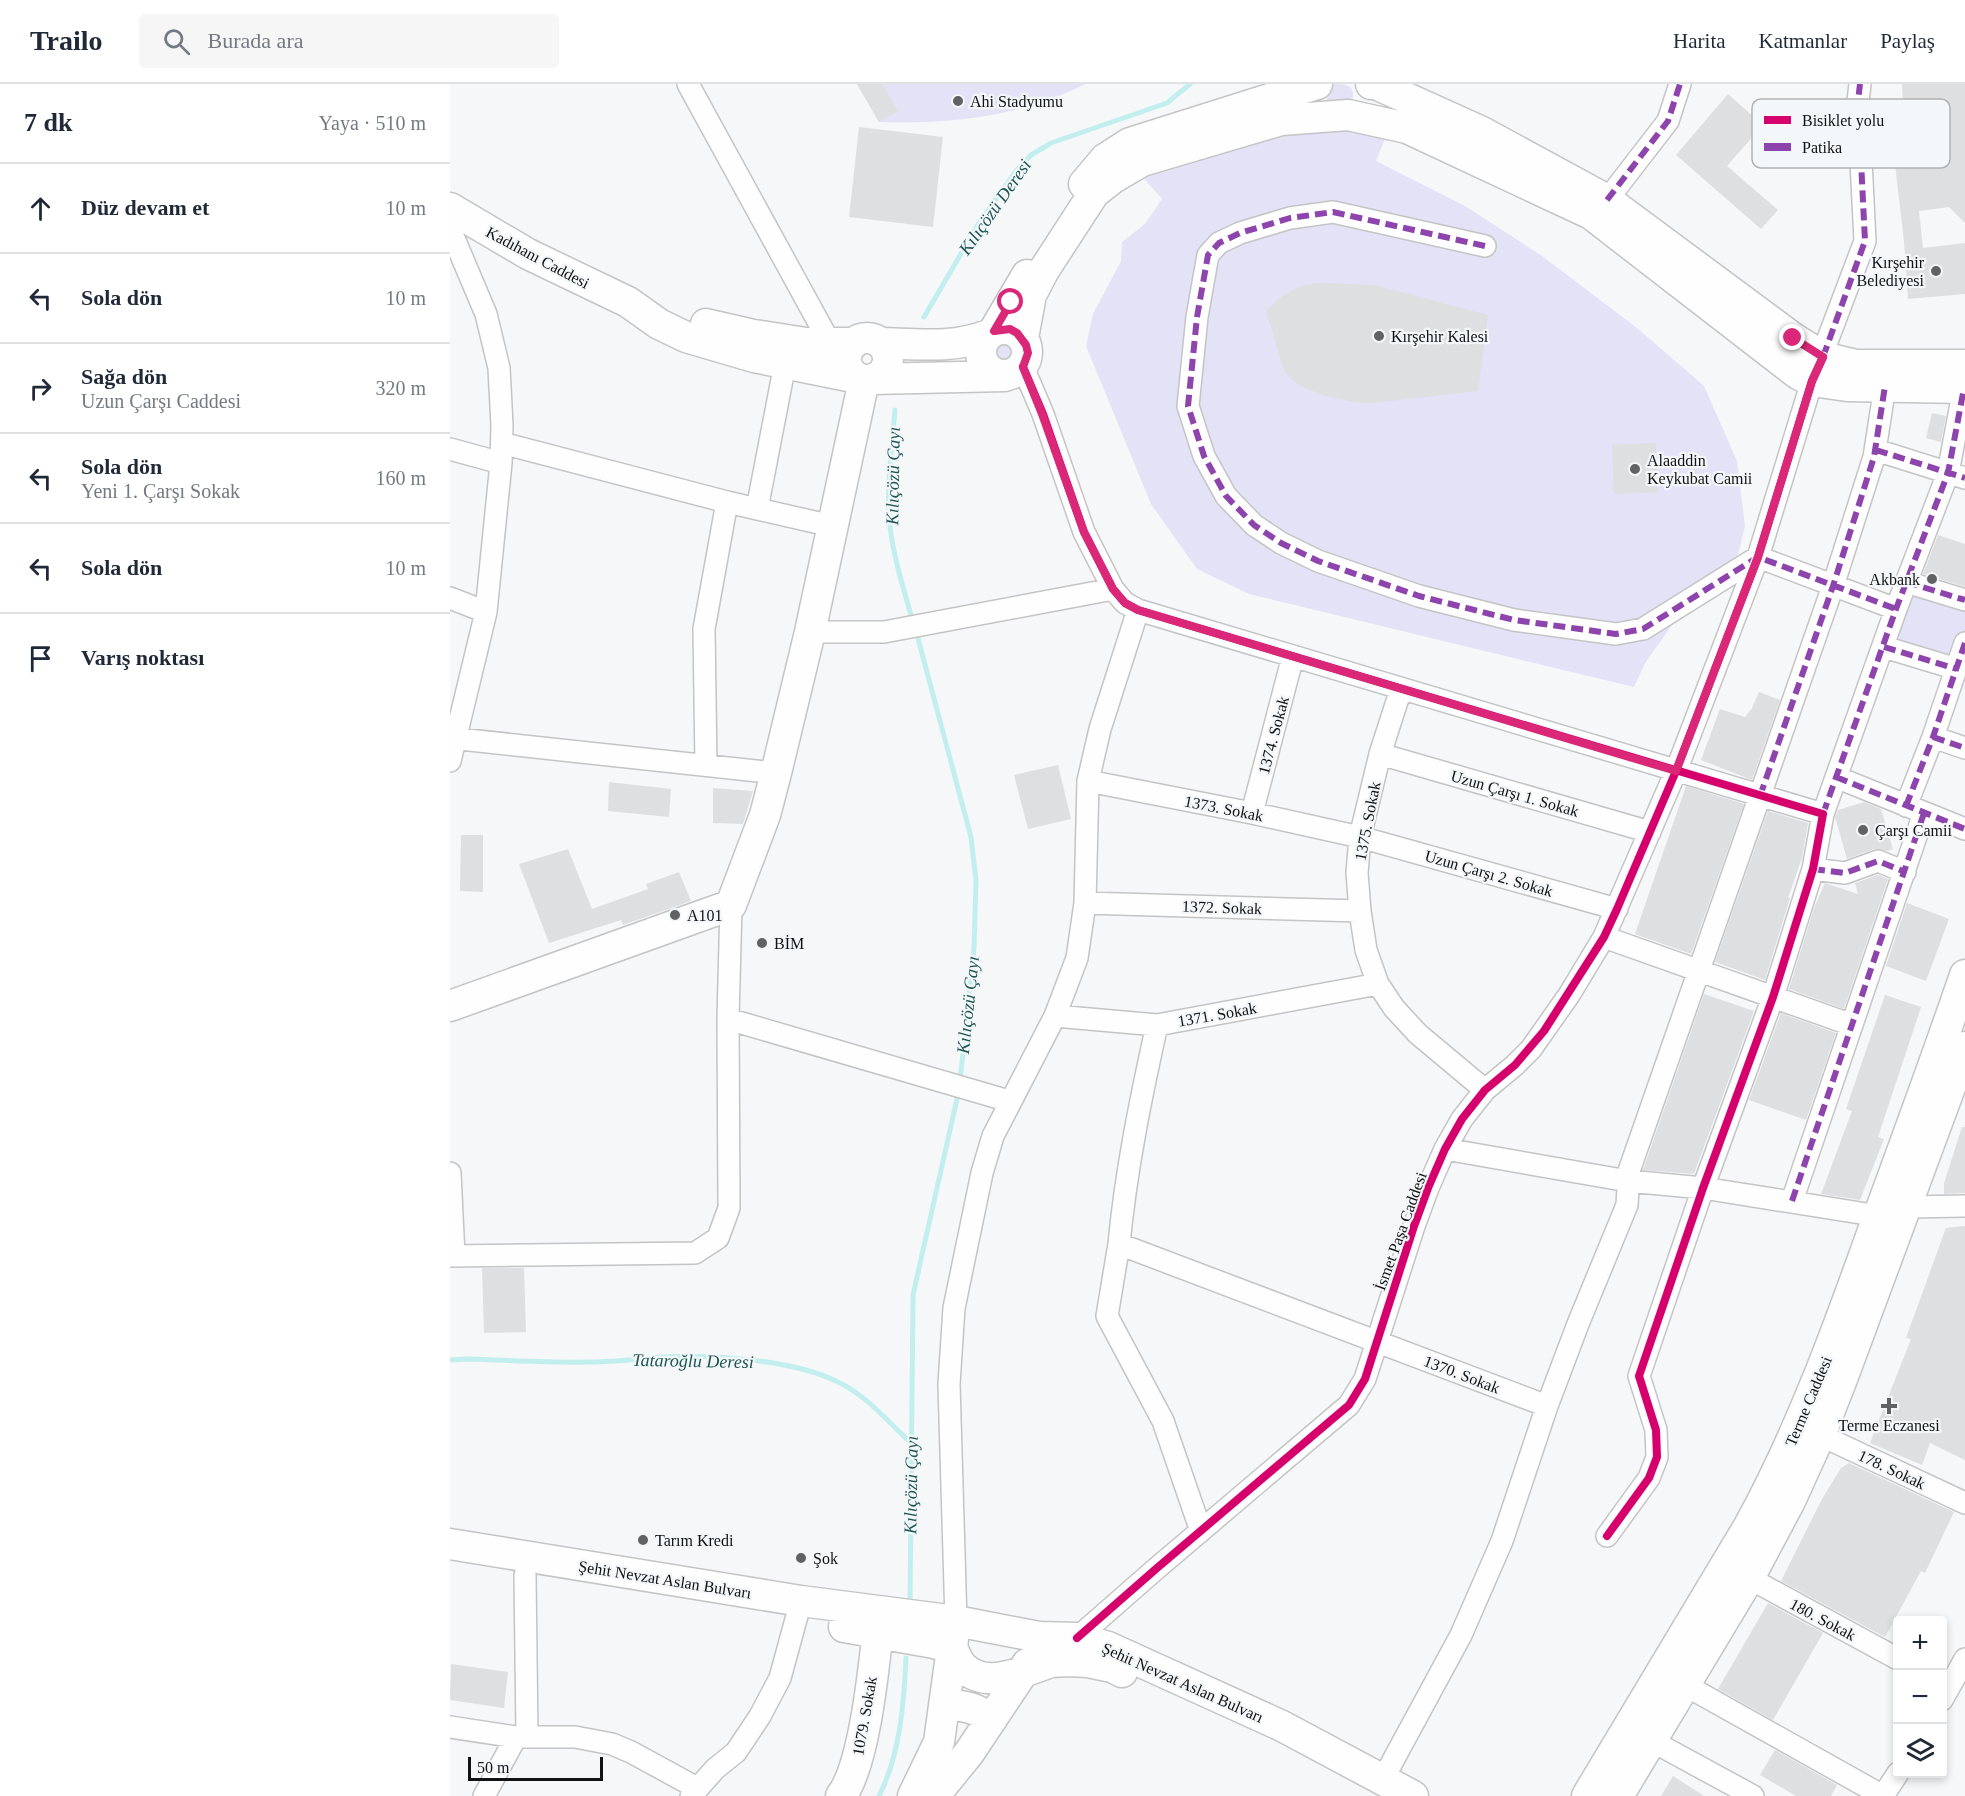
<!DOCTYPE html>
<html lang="tr">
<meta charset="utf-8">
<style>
:root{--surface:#fff;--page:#f6f6f7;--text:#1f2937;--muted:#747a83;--line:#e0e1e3}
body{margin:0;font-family:"Times New Roman",serif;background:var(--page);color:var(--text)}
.controls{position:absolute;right:18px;bottom:18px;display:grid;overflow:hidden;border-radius:6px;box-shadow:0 3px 9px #0003}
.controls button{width:54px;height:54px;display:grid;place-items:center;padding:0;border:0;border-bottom:2px solid var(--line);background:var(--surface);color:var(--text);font:30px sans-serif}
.scale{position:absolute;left:18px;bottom:15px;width:135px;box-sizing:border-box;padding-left:6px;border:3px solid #111213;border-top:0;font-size:16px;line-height:21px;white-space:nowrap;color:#111213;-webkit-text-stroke:4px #f4f7f9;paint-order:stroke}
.stop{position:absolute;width:18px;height:18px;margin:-14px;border:4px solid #db2777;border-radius:50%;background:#fff}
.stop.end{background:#db2777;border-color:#fff;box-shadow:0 2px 6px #0008}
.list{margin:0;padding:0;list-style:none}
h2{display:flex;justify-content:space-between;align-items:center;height:78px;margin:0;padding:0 24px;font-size:26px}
h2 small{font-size:20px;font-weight:400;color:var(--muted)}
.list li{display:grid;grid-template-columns:39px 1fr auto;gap:18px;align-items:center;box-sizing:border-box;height:90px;padding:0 24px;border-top:2px solid var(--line)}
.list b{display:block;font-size:22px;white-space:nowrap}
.list p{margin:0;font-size:20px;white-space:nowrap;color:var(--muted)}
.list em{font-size:20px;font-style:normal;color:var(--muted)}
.icon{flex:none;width:33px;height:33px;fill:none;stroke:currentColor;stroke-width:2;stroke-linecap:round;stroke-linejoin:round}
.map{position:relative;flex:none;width:1515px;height:1712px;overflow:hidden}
header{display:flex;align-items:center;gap:36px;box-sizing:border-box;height:84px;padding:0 30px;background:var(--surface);border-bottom:2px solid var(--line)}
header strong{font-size:28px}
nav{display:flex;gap:33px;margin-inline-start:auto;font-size:21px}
.search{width:420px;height:54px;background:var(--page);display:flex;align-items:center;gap:15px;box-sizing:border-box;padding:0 21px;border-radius:6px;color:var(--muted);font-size:22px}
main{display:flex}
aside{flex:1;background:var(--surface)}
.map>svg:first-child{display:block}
</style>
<header>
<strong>Trailo</strong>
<div class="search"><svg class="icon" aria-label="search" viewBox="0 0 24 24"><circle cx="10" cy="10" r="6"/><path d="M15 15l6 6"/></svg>Burada ara</div>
<nav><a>Harita</a><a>Katmanlar</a><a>Paylaş</a></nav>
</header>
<main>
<aside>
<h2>7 dk<small>Yaya · 510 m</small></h2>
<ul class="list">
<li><svg class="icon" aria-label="ahead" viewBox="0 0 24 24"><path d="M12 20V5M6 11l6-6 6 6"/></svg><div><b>Düz devam et</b></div><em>10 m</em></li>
<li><svg class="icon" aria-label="left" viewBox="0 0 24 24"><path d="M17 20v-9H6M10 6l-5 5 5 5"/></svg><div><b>Sola dön</b></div><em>10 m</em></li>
<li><svg class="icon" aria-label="right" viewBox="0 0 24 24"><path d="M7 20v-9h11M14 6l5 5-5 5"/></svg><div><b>Sağa dön</b><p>Uzun Çarşı Caddesi</p></div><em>320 m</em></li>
<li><svg class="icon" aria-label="left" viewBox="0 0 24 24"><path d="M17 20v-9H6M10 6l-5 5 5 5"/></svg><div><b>Sola dön</b><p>Yeni 1. Çarşı Sokak</p></div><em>160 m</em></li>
<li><svg class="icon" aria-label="left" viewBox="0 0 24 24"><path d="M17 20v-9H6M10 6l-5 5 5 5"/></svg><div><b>Sola dön</b></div><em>10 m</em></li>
<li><svg class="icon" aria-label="arrive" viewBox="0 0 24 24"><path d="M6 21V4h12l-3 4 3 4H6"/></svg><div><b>Varış noktası</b></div></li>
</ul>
</aside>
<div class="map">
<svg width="1515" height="1712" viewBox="0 0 1515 1712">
<rect width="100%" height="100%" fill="#f5f7f8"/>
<!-- green -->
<path fill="#e3e2f6" d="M 407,0 L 635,0 C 571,33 500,40 429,38 Z
M 882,0 C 896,0 908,1 901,19 L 878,19 L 875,10 Z
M 877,38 L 938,47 L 926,77 L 1015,122 L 1092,172 L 1187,244 L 1254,302 L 1287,377 L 1295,442 L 1288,471 L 1270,492 L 1232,527 L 1195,579 L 1184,603 L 799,510 L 747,485 L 701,420 L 636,262 L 643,230 L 671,177 L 672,158 L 695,140 L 712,115 L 688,88 Z
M544 268a11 11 0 1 1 22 0a11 11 0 1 1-22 0Z
M 1456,498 L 1515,516 L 1515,559 L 1507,585 L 1434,563 Z"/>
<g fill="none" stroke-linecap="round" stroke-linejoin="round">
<!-- stream -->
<path stroke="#c2efee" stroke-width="5" d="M 474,233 L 529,139 L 566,87 L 581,71 L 601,59 L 717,19 L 740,0
M 445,326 C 442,364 436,404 440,443 C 444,475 454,506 463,538
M 466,547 L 521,753 L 526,797 L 524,864 L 510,997
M 0,1276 L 17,1275 C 58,1276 99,1279 140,1278 C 164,1278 188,1275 213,1273 C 261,1270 345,1276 388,1298 C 416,1311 438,1338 461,1359
M 460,1520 L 463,1211 L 509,1006
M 429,1712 C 450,1671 454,1619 456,1574"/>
</g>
<!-- building -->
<path fill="#dedfe0" d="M 407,0 L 432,0 L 448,27 L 429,38 Z
M 1452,0 L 1515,0 L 1515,139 L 1499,123 L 1469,127 L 1473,164 L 1515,159 L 1515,210 L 1458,215 L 1454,158 L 1439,28 L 1453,26 Z
M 1278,10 L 1313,41 L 1277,82 L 1328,126 L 1311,145 L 1226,71 Z
M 409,43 L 493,53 L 483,143 L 399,133 Z
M 870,199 L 925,201 L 1038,231 L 1028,307 L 923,319 L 902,318 L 872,311 L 847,300 L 837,291 L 833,284 L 816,226 L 835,210 L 854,201 Z
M 1482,329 L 1496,332 L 1491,358 L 1476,354 Z
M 1206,359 L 1208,408 L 1164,410 L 1162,361 Z
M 1488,451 L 1515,460 L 1515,503 L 1473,490 Z
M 1309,608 L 1330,616 L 1302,696 L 1251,676 L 1270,625 L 1295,633 L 1302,624 Z
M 608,681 L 621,735 L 578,745 L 564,691 Z
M 159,698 L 221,705 L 219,733 L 158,727 Z
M 1236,702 L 1294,720 L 1241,870 L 1185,850 Z
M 263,704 L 303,707 L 293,740 L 263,739 Z
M 1414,718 L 1431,725 L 1443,765 L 1437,767 L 1424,765 L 1397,775 L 1385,733 L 1388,726 Z
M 1318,727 L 1358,739 L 1352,774 L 1338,814 L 1340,814 L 1315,896 L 1265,878 Z
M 11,751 L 33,751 L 33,808 L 10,807 Z
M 118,765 L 142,825 L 198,805 L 196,800 L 229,788 L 241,817 L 173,841 L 171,836 L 99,859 L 69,780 Z
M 1428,791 L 1438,795 L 1394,925 L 1339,905 L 1364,824 L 1375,799 L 1408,810 L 1405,799 Z
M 1457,819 L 1499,835 L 1476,897 L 1436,882 Z
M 1254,910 L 1304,927 L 1244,1090 L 1193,1086 Z
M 1435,911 L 1471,923 L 1428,1053 L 1434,1055 L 1410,1116 L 1371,1110 L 1402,1027 L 1396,1025 Z
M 1331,929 L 1386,949 L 1356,1036 L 1299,1016 Z
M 1512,1043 L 1515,1043 L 1515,1109 L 1494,1110 L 1494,1099 Z
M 1515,1142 L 1515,1376 L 1480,1359 L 1472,1381 L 1420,1359 L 1461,1255 L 1456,1254 L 1496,1144 Z
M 32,1184 L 74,1184 L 76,1248 L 34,1249 Z
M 1399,1379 L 1504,1428 L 1475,1489 L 1471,1487 L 1435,1553 L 1331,1497 L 1372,1415 L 1391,1384 Z
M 1318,1519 L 1373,1549 L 1323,1636 L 1268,1605 Z
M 1,1580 L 58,1588 L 54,1624 L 0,1616 Z
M 1325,1666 L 1387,1701 L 1381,1712 L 1346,1712 L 1310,1691 Z
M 1223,1692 L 1254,1712 L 1211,1712 Z"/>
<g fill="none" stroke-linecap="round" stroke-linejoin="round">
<!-- street casing -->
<g stroke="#c4c4c5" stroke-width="24">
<path id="street" d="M 238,0 L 380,259
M 1157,116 L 1218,37 L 1230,0
M 0,145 L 36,230 L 49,284 L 52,341 L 51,379 L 36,528 L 0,677
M 1035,162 L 883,128 L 840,134 L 790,149 L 769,159 L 758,171 L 747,233 L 738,322 L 754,372 L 776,412 L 804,441 L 831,459 L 868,477 L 969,512 L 1064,536 L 1166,550 L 1193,545 L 1308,473 L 1446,525
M 573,283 L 593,330 L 634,448 L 663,505 L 675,519 L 688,526 L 1373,730
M 52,359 L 277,418 L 382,442
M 0,365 L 51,379
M 1426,366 L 1515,394
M 307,425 L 335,280
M 1456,498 L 1515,516
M 0,514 L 36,528
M 360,548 L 434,548 L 663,505
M 1434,563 L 1507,585
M 951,605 L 930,670 L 910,753 L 907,789 L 910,827 L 916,866 L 928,900 L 944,924 L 968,950 L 1035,1006
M 1483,653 L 1515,664
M 0,654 L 326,689
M 930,670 L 1200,748
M 256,681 L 254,545 L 277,418
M 1386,693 L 1515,745
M 638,697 L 802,729 L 910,753 L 1167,825
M 1456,722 L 1483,653 L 1515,559
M 802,729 L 843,572
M 1363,785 L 1395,789 L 1428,777 L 1455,788
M 635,819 L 910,827
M 1154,853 L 1402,941
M 605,932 L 707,941 L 928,900
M 278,935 L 559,1017
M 707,941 C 691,1013 676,1086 669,1160 L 1097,1322
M 995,1065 L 1178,1097 L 1253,1104 L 1429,1132
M 0,1089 L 4,1172
M 1342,1117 L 1474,729
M 1457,1123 L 1515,1122
M 669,1160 L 657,1232 L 713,1337 L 751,1447
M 0,1172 L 245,1169 L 268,1154 L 279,1124 L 278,935 L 281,821
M 1370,1351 L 1515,1419
M 1157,1452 L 1199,1394 L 1207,1373 L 1206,1346 L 1189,1292 L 1253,1104 L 1323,913 L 1363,785 L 1373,730 L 1446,525 L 1498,389 L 1514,304
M 75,1491 L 77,1652
M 1299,1494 L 1448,1575
M 506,1537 L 499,1300 L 504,1224 L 532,1089 L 543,1052 L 605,932 L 627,874 L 635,819 L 638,697 L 650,645 L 688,526
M 627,1554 L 707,1484 L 899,1321 L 915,1295 L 964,1142 L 978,1104 L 995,1065 L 1012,1035 L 1035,1006 L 1065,981 L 1081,965 L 1119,911 L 1154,853 L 1226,687 L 1308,473 L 1362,297 L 1415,157 L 1408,17 L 1410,0
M 1235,1601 L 1433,1712
M 1492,1616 L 1515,1575
M 0,1643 L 66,1653 L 125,1653 L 162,1660 L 181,1668 L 247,1704
M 1202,1657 L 1303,1712
M 933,1695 L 1011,1551 L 1052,1457 L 1097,1322 L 1128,1240 L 1177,1121 L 1179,1087 L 1383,502 L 1424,373 L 1435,302
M 34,1712 L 66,1653
M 241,1712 L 265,1685 L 286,1668 L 310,1632 L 330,1594 L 351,1517
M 1433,1712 L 1448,1689"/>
</g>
<!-- secondary casing -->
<g stroke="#c4c4c5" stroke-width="33">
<path id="secondary" d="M 921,0 L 928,1 L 1032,48 L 1157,116 L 1343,254 L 1373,273 L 1406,281 L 1515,281
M 634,100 L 655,75 L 680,59 L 867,0
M 0,124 L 78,170 L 178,218 L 209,240 L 236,253 L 304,273 L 408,294
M 256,240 L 304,251 L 356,259 L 404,259
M531 268a23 23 0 1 1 46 0a23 23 0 1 1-46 0Z
M 544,247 L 577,191
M 573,254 L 581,211 L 594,186 L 644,109 L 663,94 L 692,77 L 831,36 L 898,31 L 957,44 L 1141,130 L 1348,290 L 1362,297 L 1397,302 L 1515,304
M396 275a21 21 0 1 1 42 0a21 21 0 1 1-42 0Z
M 431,259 C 467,260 503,265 538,251
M 422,295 L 555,292
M 0,922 L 281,821 L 315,731 L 326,689 L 360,548 L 414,296
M 0,1460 L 351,1517 L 506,1537 L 589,1553 L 627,1554 L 658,1563 L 832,1642 L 963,1712
M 394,1543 L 484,1559 L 502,1564 L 489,1658 L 463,1712
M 503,1555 L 502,1564 C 505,1570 509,1580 514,1584 C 532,1600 553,1594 573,1588 L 577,1580
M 494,1621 C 514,1621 526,1624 542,1635
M 391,1712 C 416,1680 425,1571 430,1528
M 484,1712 L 519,1669 L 573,1588 L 601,1578 L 619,1577 L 638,1578 L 662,1583 L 672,1588
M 1137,1712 L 1299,1442 C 1351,1347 1388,1245 1424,1144 C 1455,1060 1486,976 1515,891
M 1168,1712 L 1299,1494 L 1340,1417 L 1370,1351 L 1392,1295 L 1515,963"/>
</g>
<!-- street -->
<use href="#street" stroke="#fefefe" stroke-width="21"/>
<!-- secondary -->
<use href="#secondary" stroke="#fefefe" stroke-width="30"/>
<!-- quiet -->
<path stroke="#8e44ad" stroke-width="6" stroke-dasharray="12 6" stroke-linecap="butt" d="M 1157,116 L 1218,37 L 1230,0
M 1035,162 L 883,128 L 840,134 L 790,149 L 769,159 L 758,171 L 747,233 L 738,322 L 754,372 L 776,412 L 804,441 L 831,459 L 868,477 L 969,512 L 1064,536 L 1166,550 L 1193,545 L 1308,473 L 1446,525
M 1373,273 L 1415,157 L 1408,17 L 1410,0
M 1426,366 L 1515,394
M 1456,498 L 1515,516
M 1434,563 L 1507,585
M 1483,653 L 1515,664
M 1386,693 L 1515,745
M 1310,712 L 1383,502 L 1424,373 L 1435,302
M 1456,722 L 1483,653 L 1515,559
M 1373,730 L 1446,525 L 1498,389 L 1514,304
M 1363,785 L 1395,789 L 1428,777 L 1455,788
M 1342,1117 L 1474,729"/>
<!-- cycleway casing -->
<g stroke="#f4f7f9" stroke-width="11">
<path id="cycleway" d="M 573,283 L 593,330 L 634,448 L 663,505 L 675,519 L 688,526 L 1373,730 L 1363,785 L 1323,913 L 1253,1104 L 1189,1292 L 1206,1346 L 1207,1373 L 1199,1394 L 1157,1452
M 627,1554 L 707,1484 L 899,1321 L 915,1295 L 964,1142 L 978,1104 L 995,1065 L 1012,1035 L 1035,1006 L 1065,981 L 1094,947 L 1154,853 L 1167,825 L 1226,687 L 1308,473 L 1362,297 L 1373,273"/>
</g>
<!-- cycleway -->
<use href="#cycleway" stroke="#d6006c" stroke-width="8"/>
</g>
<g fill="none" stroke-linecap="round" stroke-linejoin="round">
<!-- route -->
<path stroke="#db2777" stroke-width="8" d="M 561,218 L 544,247 L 560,245 L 567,249 L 576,261 L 578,269 L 573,283 L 592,330 L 634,448 L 663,505 L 675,519 L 688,526 L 1226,687 L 1308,473 L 1362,297 L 1373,273 L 1343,254"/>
</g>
<!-- markers -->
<g fill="#616263" stroke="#f4f7f9" stroke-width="2">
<circle cx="508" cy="17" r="6"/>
<circle cx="1486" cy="187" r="6"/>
<circle cx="929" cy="252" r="6"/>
<circle cx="1185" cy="385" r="6"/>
<circle cx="1482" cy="495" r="6"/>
<circle cx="1413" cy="746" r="6"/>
<circle cx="225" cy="831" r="6"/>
<circle cx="312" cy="859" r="6"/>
<path d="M1436 1313h6v6h6v6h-6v6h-6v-6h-6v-6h6z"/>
<circle cx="193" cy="1456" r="6"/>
<circle cx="351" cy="1474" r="6"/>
</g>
<g text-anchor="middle" stroke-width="4.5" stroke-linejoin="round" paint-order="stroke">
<!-- poi labels -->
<g font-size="16" fill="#111213" stroke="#f4f7f9" text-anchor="start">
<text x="520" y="23">Ahi Stadyumu</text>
<text x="1474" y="184" text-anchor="end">Kırşehir<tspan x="1474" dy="18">Belediyesi</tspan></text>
<text x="941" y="258">Kırşehir Kalesi</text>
<text x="1197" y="382">Alaaddin<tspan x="1197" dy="18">Keykubat Camii</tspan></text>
<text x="1470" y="501" text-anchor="end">Akbank</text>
<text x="1425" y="752">Çarşı Camii</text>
<text x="237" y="837">A101</text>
<text x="324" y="865">BİM</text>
<text x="1439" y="1347" text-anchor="middle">Terme Eczanesi</text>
<text x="205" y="1462">Tarım Kredi</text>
<text x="363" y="1480">Şok</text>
</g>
<!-- street labels -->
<g font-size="16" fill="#111213" stroke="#f4f7f9">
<text transform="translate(88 173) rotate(28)" y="6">Kadıhanı Caddesi</text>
<text transform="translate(823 651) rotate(-75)" y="6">1374. Sokak</text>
<text transform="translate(1065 709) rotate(16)" y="6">Uzun Çarşı 1. Sokak</text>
<text transform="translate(774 724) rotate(11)" y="6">1373. Sokak</text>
<text transform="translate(917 737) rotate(-79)" y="6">1375. Sokak</text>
<text transform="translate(1039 789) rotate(16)" y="6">Uzun Çarşı 2. Sokak</text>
<text transform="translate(772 823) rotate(2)" y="6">1372. Sokak</text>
<text transform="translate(767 930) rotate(-10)" y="6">1371. Sokak</text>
<text transform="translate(950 1147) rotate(-70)" y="6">İsmet Paşa Caddesi</text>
<text transform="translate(1012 1290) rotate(21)" y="6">1370. Sokak</text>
<text transform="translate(1358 1317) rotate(-67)" y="6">Terme Caddesi</text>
<text transform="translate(1442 1385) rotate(25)" y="6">178. Sokak</text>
<text transform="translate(215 1495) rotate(9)" y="6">Şehit Nevzat Aslan Bulvarı</text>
<text transform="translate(1373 1535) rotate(28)" y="6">180. Sokak</text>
<text transform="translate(733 1598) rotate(24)" y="6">Şehit Nevzat Aslan Bulvarı</text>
<text transform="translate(414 1632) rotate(-80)" y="6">1079. Sokak</text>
</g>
<!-- water labels -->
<g font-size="18" font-style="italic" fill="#1f5554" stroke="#f4f7f9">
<text transform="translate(545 123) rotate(-55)" y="6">Kılıçözü Deresi</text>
<text transform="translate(443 392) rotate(-89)" y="6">Kılıçözü Çayı</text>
<text transform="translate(518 921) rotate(-84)" y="6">Kılıçözü Çayı</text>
<text transform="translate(243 1277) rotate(1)" y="6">Tataroğlu Deresi</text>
<text transform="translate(461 1401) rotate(-89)" y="6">Kılıçözü Çayı</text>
</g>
</g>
<!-- legend -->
<rect x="1302" y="15" width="198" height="69" rx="9" fill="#f4f7f9" stroke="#b0b2b4" stroke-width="1.5"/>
<rect x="1314" y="32" width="27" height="8" fill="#d6006c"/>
<rect x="1314" y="59" width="27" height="8" fill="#8e44ad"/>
<g font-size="16" fill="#111213">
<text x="1352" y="42">Bisiklet yolu</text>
<text x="1352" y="69">Patika</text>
</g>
</svg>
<div class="controls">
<button>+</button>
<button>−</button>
<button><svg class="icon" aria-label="layers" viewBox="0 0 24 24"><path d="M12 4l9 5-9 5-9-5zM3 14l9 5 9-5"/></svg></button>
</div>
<div class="scale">50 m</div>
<div class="stop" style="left:561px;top:218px"></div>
<div class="stop end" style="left:1343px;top:254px"></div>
</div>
</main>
